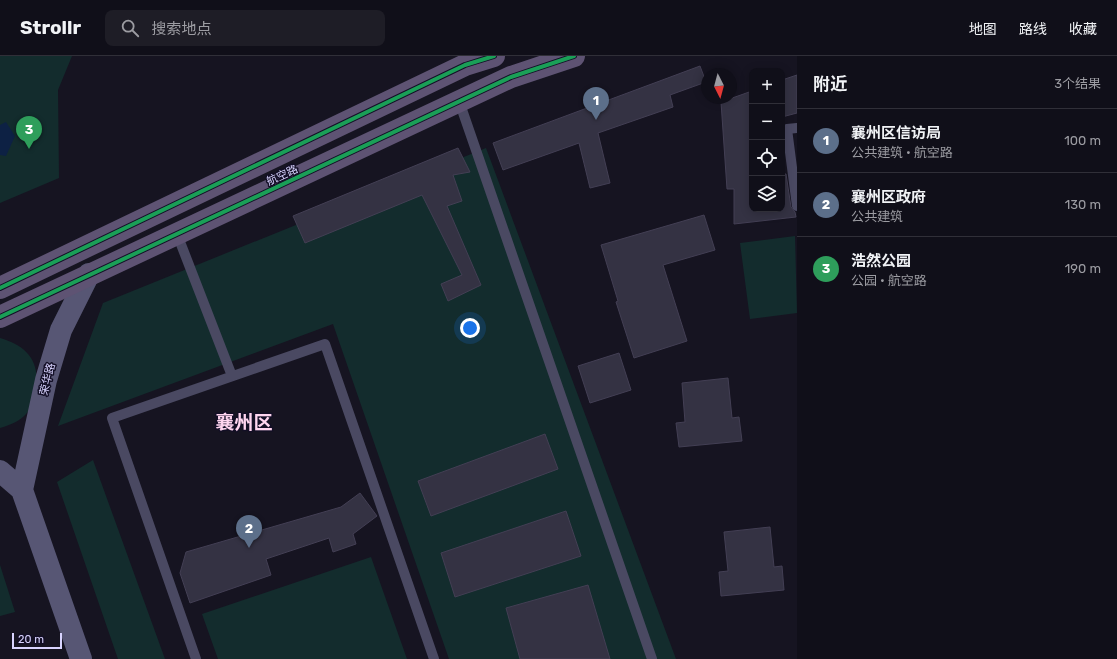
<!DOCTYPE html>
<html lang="zh">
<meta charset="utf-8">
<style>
:root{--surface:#100f19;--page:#1e1d26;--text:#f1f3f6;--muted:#9c9ca2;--line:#302f38;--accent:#9591b1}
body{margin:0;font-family:Rubik,"Noto Sans SC",sans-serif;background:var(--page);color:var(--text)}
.controls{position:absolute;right:12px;top:12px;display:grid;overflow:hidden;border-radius:8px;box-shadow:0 2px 10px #0003}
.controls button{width:36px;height:36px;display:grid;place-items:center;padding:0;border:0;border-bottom:1px solid var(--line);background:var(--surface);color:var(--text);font:20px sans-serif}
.compass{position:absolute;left:701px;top:12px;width:36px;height:36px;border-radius:50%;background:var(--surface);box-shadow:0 2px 10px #0003;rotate:174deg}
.scale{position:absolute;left:12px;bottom:10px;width:50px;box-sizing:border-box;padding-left:4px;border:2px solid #d9d4ff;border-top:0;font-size:11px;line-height:14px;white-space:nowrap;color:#d9d4ff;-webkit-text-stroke:3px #130f26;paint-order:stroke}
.you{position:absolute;left:470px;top:272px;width:14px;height:14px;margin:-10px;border:3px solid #fff;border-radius:50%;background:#1a73e8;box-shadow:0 0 0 6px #1a73e833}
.badge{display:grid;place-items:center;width:26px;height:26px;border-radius:50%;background:var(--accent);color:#fff;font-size:13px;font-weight:700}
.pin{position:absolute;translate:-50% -33px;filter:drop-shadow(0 1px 2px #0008)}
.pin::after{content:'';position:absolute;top:21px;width:14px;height:12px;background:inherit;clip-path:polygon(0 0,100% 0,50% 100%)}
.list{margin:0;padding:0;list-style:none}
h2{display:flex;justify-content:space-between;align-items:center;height:52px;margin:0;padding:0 16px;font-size:17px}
h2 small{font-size:13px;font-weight:400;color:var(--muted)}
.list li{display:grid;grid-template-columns:26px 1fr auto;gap:12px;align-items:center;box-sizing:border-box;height:64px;padding:0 16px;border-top:1px solid var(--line)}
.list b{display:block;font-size:15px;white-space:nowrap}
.list p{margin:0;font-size:13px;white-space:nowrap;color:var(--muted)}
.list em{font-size:13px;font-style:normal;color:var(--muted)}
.icon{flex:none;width:22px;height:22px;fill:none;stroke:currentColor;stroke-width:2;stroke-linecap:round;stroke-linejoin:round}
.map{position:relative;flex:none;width:797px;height:603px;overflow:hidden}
header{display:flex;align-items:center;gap:24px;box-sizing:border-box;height:56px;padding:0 20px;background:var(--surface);border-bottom:1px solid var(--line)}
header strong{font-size:19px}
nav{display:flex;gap:22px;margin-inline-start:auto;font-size:14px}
.search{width:280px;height:36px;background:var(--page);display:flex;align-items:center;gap:10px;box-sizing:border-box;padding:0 14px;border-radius:8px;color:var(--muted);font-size:15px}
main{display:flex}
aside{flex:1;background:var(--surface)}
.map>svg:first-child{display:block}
</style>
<header>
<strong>Strollr</strong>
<div class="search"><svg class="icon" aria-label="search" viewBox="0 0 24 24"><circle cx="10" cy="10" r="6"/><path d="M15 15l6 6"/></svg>搜索地点</div>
<nav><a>地图</a><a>路线</a><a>收藏</a></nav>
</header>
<main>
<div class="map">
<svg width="797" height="603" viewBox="0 0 797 603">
<rect width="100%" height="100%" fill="#161421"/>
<!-- green -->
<path fill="#132c2d" d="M 0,0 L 72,0 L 58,34 L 59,122 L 0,147 Z
M 486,92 L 676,603 L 449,603 L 333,268 L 58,370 L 103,247 Z
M 795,180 L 797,257 L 750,263 L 740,187 Z
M 0,282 C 25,289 40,304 36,331 C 33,356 24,365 0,372 Z
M 93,404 L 165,603 L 118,603 L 57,426 Z
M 371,501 L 407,603 L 218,603 L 202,558 Z
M 0,509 L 15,556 L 0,560 Z"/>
<!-- water -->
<path fill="#0d2144" d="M 6,66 L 15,80 L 6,100 L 0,99 L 0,69 Z"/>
<!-- building -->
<path fill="#343243" stroke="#433f54" d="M 700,10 L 706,26 L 670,39 L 673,51 L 598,77 L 610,127 L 590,132 L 579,87 L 503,114 L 493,87 Z
M 797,19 L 797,57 L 782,61 L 782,24 Z
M 752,35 L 752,153 L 782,153 L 782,118 L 786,118 L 791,151 L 795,156 L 796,161 L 734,168 L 734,133 L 727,133 L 721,46 Z
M 458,92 L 470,116 L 453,119 L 462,145 L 447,150 L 481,229 L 448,245 L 441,228 L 462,219 L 422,139 L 305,187 L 293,160 Z
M 704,159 L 715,194 L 663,209 L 687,285 L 634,302 L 616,246 L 618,245 L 601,189 Z
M 619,297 L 631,334 L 590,347 L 578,310 Z
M 728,322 L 732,362 L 739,361 L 742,385 L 679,391 L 676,367 L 685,366 L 682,327 Z
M 545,378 L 558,413 L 431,460 L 418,425 Z
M 360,437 L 377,460 L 353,478 L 356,488 L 333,496 L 329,482 L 266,503 L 271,519 L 190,547 L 180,517 L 186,496 L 341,451 Z
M 566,455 L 581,500 L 455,541 L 441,497 Z
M 770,471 L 774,511 L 782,510 L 784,534 L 721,540 L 719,516 L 728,515 L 724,476 Z
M 588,529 L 610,603 L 520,603 L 506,552 Z"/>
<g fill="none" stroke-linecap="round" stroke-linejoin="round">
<!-- lane -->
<path stroke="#4a4962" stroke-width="10" d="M 459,45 L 652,603
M 797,72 L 787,73 L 797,150
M 177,178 L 232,320
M 196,603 L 112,362 L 325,288 L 434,603"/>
<!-- secondary -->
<path stroke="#575674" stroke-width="22" d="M 0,415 L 22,434 L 81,603
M 22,434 L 46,324 L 61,274 L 89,218"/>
<!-- primary -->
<path stroke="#5e5373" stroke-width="22" d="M 0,232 L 465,9 L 494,0
M 0,261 L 511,21 L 574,0"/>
<!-- cycleway casing -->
<g stroke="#130f26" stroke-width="6">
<path id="cycleway" d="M 0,232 L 465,9 L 494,0
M 0,261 L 511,21 L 574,0"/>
</g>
<!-- cycleway -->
<use href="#cycleway" stroke="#1a9f57" stroke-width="4"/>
</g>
<g text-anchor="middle" stroke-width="3" stroke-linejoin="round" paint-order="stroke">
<!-- street labels -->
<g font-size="11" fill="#d9d4ff" stroke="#130f26">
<text transform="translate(282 119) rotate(-25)" y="4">航空路</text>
<text transform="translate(47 323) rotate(-76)" y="4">荣华路</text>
</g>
<!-- town labels -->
<g font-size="19" font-weight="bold" fill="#ffd6f0" stroke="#130f26">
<text x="244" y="373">襄州区</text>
</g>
</g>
</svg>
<div class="controls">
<button>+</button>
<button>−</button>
<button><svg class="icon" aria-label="locate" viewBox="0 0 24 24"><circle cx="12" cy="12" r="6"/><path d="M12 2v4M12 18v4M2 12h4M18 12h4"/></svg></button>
<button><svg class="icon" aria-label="layers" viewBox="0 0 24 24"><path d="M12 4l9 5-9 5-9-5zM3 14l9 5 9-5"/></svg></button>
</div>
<svg class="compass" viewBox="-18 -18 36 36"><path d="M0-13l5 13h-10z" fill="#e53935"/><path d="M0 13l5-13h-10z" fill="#9c9ca2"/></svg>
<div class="scale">20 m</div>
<div class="you"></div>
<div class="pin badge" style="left:596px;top:64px;background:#5c6f8a">1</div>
<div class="pin badge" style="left:249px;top:492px;background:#5c6f8a">2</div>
<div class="pin badge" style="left:29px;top:93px;background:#2e9e5b">3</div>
</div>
<aside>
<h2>附近<small>3个结果</small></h2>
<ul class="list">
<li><span class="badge" style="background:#5c6f8a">1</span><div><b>襄州区信访局</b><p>公共建筑 · 航空路</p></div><em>100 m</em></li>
<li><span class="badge" style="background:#5c6f8a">2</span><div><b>襄州区政府</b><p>公共建筑</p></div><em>130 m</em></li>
<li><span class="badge" style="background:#2e9e5b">3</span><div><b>浩然公园</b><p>公园 · 航空路</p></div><em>190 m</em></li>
</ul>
</aside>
</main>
